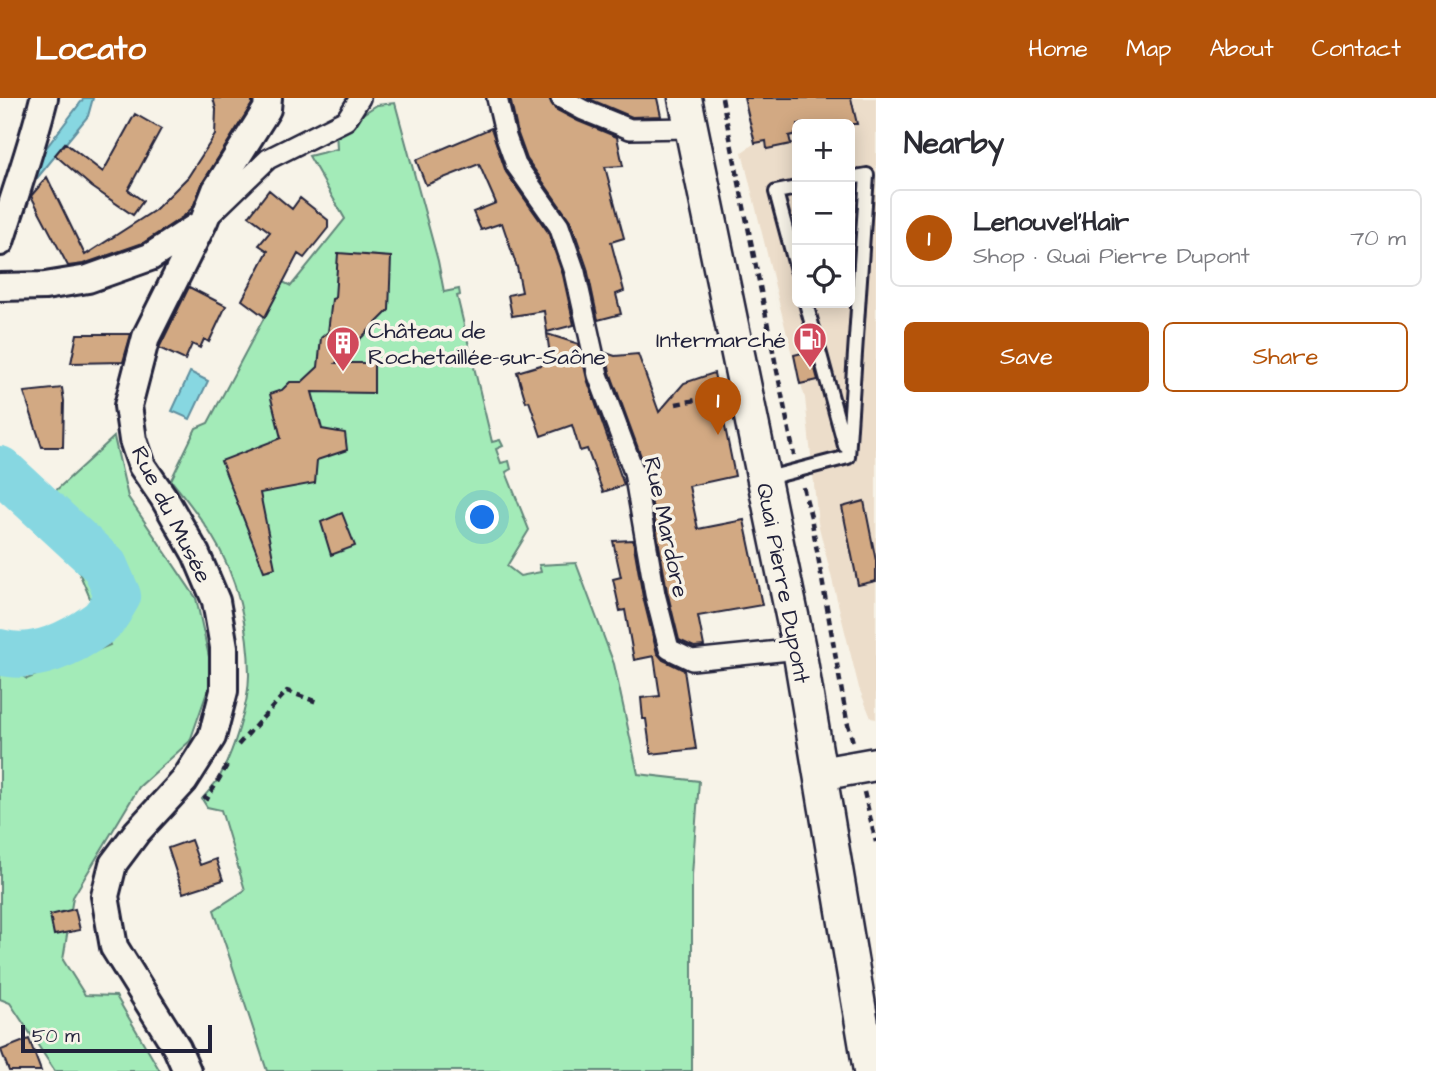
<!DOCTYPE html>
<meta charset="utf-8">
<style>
:root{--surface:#fff;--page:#f7f7f7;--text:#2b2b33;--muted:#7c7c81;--line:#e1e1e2;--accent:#b45309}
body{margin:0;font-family:"Architects Daughter",sans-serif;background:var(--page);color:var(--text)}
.controls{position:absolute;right:21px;top:21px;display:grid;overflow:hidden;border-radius:10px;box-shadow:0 4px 18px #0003}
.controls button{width:63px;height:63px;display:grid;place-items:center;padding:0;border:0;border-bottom:2px solid var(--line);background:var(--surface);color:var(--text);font:35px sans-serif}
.scale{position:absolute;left:21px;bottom:18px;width:191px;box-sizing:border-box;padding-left:7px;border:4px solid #22223b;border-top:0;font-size:19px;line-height:24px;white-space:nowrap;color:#22223b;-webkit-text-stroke:5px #f7f3e8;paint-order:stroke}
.you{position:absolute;left:483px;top:420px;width:24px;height:24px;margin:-18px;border:5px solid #fff;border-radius:50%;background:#1a73e8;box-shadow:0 0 0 10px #1a73e833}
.badge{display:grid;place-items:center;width:46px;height:46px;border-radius:50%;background:var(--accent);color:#fff;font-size:23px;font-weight:700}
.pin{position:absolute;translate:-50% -58px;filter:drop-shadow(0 2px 4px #0008)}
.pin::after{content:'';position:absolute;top:37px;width:24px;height:21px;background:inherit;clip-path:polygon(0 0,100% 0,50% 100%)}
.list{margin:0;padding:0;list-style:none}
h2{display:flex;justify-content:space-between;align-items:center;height:91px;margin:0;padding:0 28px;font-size:30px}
h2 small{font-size:23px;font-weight:400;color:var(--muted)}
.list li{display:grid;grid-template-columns:46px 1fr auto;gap:21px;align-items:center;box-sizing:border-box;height:98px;margin:0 14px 14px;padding:0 14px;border:2px solid var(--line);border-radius:10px}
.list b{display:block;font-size:26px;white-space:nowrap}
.list p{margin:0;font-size:23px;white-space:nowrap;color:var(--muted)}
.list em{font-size:23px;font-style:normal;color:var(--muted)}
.actions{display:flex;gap:14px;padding:21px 28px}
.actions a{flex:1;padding:16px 0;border:2px solid var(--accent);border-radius:10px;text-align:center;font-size:24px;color:var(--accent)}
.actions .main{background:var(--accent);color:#fff}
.icon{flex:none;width:38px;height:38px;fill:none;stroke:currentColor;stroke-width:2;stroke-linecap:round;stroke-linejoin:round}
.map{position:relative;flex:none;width:876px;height:973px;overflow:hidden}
header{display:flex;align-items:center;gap:42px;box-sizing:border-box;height:98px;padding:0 35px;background:var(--accent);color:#fff}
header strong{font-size:33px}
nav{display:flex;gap:38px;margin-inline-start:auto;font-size:24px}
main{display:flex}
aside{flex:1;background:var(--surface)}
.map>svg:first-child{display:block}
</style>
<header>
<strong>Locato</strong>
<nav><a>Home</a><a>Map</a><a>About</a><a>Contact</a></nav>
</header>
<main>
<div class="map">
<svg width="876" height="973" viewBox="0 0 876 973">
<rect width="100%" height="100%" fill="#f7f3e8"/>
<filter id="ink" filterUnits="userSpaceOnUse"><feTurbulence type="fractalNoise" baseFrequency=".0143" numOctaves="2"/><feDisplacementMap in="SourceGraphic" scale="14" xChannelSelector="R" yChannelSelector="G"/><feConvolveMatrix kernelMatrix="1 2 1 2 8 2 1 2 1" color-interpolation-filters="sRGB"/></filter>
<g filter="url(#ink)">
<!-- built -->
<path fill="#ecddca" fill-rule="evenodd" d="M 745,0 L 876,0 L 876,621 L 871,620 L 859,590 L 818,425 L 805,300 L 790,249 L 742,54 L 755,45 ZM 797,26 L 850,26 L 850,205 L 797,205 Z"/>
<!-- green -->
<path fill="#a3ebb8" stroke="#62867a" stroke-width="2" d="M 395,5 L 438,163 L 444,194 L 459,191 L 460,197 L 457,198 L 492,344 L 500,342 L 503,348 L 496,351 L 501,365 L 509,363 L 511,371 L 506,374 L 529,432 L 507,468 L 520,478 L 541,474 L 539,467 L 576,465 L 614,566 L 638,676 L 699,683 L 692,777 L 692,973 L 267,973 L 214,812 L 245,792 L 221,712 L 207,709 L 202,701 C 208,694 214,687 219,680 C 233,654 249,607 249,577 C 249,531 237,477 212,438 C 200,418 185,400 171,382 L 196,330 L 208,325 L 283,184 L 291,188 L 345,121 L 309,58 L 337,51 L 336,33 L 377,7 Z
M 114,339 L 128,399 L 196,500 L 213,577 L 190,643 L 139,689 L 73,799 L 63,862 L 85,897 L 116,898 L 160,973 L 55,973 L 10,905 L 0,901 L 0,564 L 27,581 L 110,547 L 69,451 L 52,396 Z"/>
<!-- water -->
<path fill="#87d7e1" stroke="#5f8f9f" stroke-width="2" d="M 84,0 L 93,0 L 88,18 L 20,101 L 6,103 Z
M 190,274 L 208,283 L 190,321 L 172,313 Z
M 30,390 C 56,411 142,477 127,515 C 121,530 99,543 86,551 L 78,529 C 117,495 98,465 65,436 C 57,429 46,423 39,415 C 34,409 33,398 30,390 Z
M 61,541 L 68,559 C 42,570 28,574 0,564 L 0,543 L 36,548 Z"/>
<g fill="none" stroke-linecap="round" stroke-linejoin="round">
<!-- river -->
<path stroke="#87d7e1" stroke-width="46" d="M 0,371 L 105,468 L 118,498 C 113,506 107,519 99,525 C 72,545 34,564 0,554"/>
</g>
<!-- building -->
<path fill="#d2a983" stroke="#22223b" stroke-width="2" d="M 213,0 L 252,0 L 252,6 L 203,84 L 193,109 L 184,118 L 143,145 L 83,166 L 68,168 L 31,98 L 47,79 L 85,157 L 155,112 L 188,79 L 215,37 L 216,11 Z
M 510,0 L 549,0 L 555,11 L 578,23 L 617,39 L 623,68 L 605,69 L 624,140 L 611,144 L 624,193 L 616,196 L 621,216 L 598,222 L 587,170 L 571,124 L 527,61 L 518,36 Z
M 587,0 L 657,0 L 661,18 L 632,19 Z
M 744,0 L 851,0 L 857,26 L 797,26 L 797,36 L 789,38 L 791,46 L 767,51 L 766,43 L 755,45 Z
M 135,16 L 161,31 L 128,92 L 143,103 L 133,117 L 92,89 L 55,57 L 65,45 L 103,74 Z
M 491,30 L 506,74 L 548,134 L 563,177 L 574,227 L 547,234 L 544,213 L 512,218 L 508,197 L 522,194 L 517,169 L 502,125 L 481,132 L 473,114 L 496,105 L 479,66 L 426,87 L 416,62 Z
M 269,92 L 292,111 L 300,100 L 328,122 L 328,130 L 304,160 L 298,156 L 265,219 L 242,202 L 268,153 L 259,147 L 270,134 L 249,118 Z
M 338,155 L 391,159 L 389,212 L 336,265 L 374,265 L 374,295 L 312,294 L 322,331 L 345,335 L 347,352 L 317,362 L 315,385 L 260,395 L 275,470 L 264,473 L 221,363 L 281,340 L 270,296 L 282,292 L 290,284 L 302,284 L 318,269 L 321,240 L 328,234 L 332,201 L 335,200 Z
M 189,189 L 226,208 L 209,244 L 204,241 L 200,250 L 192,246 L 185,262 L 159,250 Z
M 77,236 L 131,236 L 123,264 L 71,265 Z
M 547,236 L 579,246 L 587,281 L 624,387 L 603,394 L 587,351 L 580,353 L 572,327 L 541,338 L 529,303 L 526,304 L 517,274 L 551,264 Z
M 810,253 L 818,282 L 800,286 L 794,257 Z
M 606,255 L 615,258 L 638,256 L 659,314 L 684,285 L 714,275 L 735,378 L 689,388 L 698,431 L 744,422 L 762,507 L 698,518 L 704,548 L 694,549 L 679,542 L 667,493 L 646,372 L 610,274 Z
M 62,290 L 64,303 L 63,349 L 42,349 L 24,294 Z
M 864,403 L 876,463 L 876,483 L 858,487 L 842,409 Z
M 342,415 L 355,448 L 331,457 L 321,424 Z
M 633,442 L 643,499 L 657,555 L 663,562 L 684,572 L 696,651 L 651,656 L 646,621 L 643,621 L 641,600 L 660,598 L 654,558 L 634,562 L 625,512 L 620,513 L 613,481 L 621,479 L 613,443 Z
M 191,742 L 200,767 L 216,761 L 223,782 L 183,795 L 168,750 Z
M 75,811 L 80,832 L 54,837 L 50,817 Z
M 29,941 L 41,973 L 9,973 L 1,952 Z"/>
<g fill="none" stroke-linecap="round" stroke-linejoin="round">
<!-- service casing -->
<g stroke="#22223b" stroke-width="18">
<path id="service" d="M 797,90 L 776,94 L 797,172
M 806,205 L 845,348
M 848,359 L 867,77 L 850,80
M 764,381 L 848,359"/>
</g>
<!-- pedestrian casing -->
<g stroke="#22223b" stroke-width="24">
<path id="pedestrian" d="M 497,0 L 506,39 L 516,67 L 559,128 L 575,174 L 598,277 L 634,374 L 655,496 L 669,551 L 692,562 L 799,551
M 561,0 L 583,12 L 630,31 L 691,30
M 207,120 L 268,61 L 346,22 L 360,0"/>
</g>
<!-- minor casing -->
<g stroke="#22223b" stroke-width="32">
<path id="minor" d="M 0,144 C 15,96 32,49 44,0
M 0,189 L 45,188 L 88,181 L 150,159 L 201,126
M 187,973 L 177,950 L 114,849 L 105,798 L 113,766 L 137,734 L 184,683 L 212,639 L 224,593 L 224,549 L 216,503 L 196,456 L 164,400 L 142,368 L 133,342 L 128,308 L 146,239 L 204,123 L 216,92 L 267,11 L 268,0"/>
</g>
<!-- tertiary casing -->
<g stroke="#22223b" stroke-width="37">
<path id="tertiary" d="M 685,0 L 799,551 L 870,973
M 820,676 L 876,666"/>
</g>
<!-- path -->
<path stroke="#22223b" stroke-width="4.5" stroke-dasharray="7 5" stroke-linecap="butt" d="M 722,0 L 794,357
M 676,306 L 720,297
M 803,389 L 811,419 L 847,623 L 853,644
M 238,647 L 287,593 L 317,604
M 864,694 L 876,744
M 204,698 L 207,701 L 229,664"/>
<!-- service -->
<use href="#service" stroke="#f7f3e8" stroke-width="12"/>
<!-- pedestrian -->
<use href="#pedestrian" stroke="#f7f3e8" stroke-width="19"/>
<!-- minor -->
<use href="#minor" stroke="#f7f3e8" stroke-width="26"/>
<!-- tertiary -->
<use href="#tertiary" stroke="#f7f3e8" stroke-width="32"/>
</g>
</g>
<!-- icons -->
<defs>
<g id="fuel-pin" transform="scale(1.75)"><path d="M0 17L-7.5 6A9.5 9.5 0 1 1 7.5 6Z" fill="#d1495b" stroke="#f7f3e8"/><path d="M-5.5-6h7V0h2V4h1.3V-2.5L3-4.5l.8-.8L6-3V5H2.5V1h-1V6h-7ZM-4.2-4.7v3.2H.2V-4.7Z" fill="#fff"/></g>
<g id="building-pin" transform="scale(1.75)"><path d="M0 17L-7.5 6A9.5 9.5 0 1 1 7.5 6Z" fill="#d1495b" stroke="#f7f3e8"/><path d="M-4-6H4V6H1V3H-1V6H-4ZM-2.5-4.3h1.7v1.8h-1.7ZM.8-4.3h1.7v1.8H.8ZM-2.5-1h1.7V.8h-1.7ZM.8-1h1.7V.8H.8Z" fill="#fff"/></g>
</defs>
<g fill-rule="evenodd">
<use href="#fuel-pin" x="810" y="241"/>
<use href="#building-pin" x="343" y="245"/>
</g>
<g text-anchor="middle" stroke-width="7" stroke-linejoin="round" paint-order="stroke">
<!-- poi labels -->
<g font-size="23" fill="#22223b" stroke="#f7f3e8" text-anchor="start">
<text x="368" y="240">Château de<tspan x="368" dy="26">Rochetaillée-sur-Saône</tspan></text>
<text x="786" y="249" text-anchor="end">Intermarché</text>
</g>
<!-- street labels -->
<g font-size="23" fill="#22223b" stroke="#f7f3e8">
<text transform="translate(172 416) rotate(63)" y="8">Rue du Musée</text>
<text transform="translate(667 429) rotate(78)" y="8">Rue Mardore</text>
<text transform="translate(784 485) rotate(79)" y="8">Quai Pierre Dupont</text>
</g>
</g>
</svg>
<div class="controls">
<button>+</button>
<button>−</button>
<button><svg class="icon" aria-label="locate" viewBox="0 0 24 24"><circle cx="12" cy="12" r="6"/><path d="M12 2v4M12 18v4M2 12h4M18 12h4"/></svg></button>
</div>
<div class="scale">50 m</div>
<div class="you"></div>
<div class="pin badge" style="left:718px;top:337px">1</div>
</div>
<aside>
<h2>Nearby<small></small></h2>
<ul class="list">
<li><span class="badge">1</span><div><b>Lenouvel'Hair</b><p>Shop · Quai Pierre Dupont</p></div><em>70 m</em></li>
</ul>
<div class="actions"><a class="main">Save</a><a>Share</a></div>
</aside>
</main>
